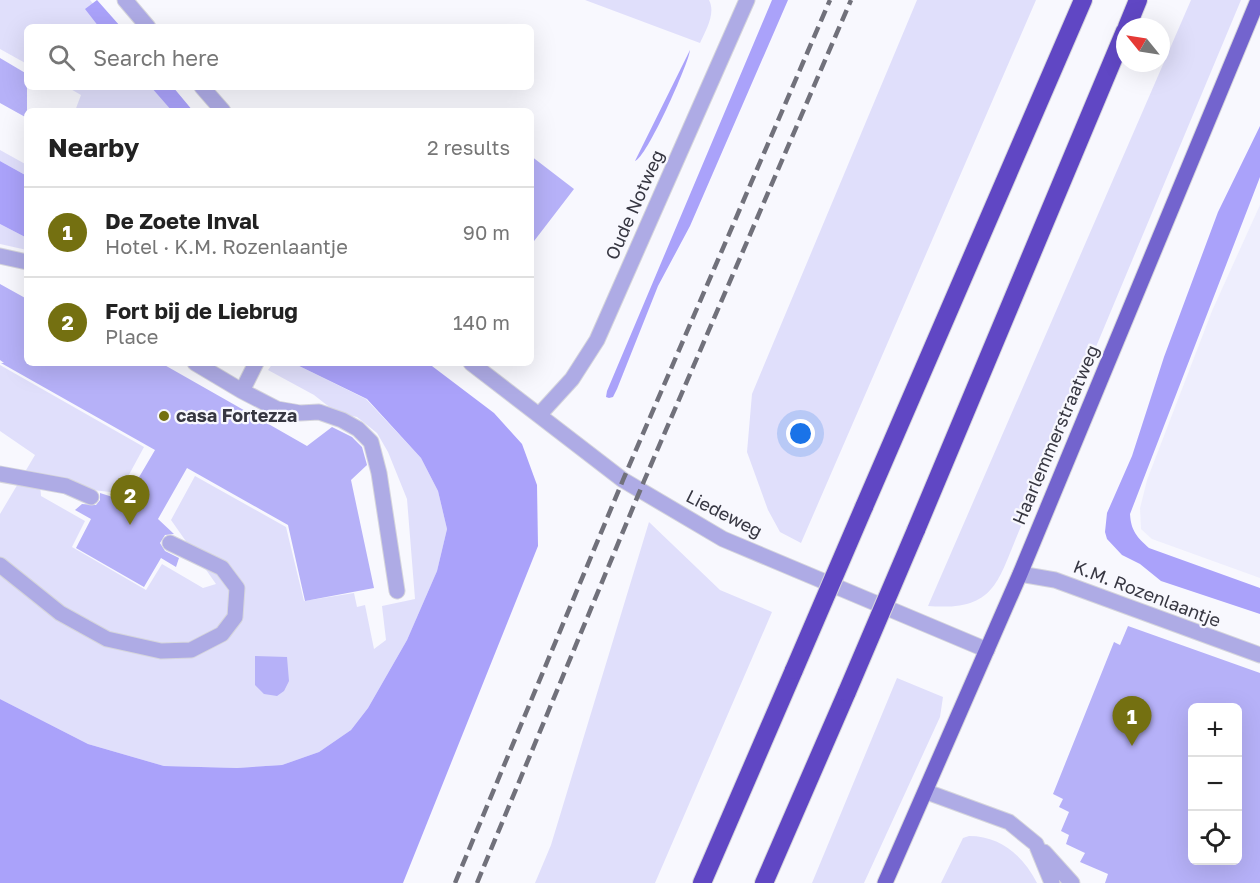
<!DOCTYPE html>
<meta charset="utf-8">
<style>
:root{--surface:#fff;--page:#f2f2f2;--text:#222;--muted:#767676;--line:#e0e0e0;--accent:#747011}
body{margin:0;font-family:"Golos Text",sans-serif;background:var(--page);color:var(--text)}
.controls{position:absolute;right:18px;bottom:18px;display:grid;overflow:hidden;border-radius:9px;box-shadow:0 6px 24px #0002}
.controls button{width:54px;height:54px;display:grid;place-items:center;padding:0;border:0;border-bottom:2px solid var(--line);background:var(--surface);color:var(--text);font:30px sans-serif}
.compass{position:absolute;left:1116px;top:18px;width:54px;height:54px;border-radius:50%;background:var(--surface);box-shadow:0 6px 24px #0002;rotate:300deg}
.you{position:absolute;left:801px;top:434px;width:21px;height:21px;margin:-15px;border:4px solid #fff;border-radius:50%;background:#1a73e8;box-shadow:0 0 0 9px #1a73e833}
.badge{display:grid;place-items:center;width:39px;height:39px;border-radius:50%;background:var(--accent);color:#fff;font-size:20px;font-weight:700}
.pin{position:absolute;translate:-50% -50px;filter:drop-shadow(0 2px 3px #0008)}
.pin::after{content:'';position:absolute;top:32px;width:21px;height:18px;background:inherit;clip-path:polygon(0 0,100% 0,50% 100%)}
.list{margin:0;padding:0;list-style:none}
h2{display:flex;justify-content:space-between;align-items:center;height:78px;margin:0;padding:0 24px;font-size:26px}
h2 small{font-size:20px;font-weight:400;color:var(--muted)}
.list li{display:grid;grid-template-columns:39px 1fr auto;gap:18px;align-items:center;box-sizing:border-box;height:90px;padding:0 24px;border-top:2px solid var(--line)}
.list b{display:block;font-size:22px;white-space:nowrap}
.list p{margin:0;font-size:20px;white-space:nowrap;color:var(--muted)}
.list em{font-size:20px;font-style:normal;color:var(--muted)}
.icon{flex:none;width:33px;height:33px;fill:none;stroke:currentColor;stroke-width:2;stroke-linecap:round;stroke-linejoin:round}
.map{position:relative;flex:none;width:1260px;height:883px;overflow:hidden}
.search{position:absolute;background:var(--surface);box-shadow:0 6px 24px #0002;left:24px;top:24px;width:510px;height:66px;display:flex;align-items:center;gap:15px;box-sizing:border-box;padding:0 21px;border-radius:9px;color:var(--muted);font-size:22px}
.panel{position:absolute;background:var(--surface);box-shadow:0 6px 24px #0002;left:24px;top:108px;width:510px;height:258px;border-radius:9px}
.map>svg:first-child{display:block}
</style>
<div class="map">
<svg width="1260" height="883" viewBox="0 0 1260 883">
<rect width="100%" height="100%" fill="#f8f8fe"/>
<!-- built -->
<path fill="#eeeefd" d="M 1260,205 L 1260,578 L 1152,539 L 1141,529 L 1140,508 L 1147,480 L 1212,311 Z"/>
<!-- green -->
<path fill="#e0dffb" d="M 0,0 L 90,0 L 112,27 L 27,27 L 27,64 L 0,49 Z
M 585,0 L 709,0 C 716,13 706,30 700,43 Z
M 917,0 L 1036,0 L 801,543 L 780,532 L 768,510 L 747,452 L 752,394 Z
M 1191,0 L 1241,0 L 1019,531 C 997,583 995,611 928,606 Z
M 67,87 L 165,87 L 186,111 L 75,111 L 81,95 Z
M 0,150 L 27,165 L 27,176 L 0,161 Z
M 0,224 L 27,238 L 27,250 L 0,244 Z
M 273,363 L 293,363 L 366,399 L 421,458 L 438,491 L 447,529 L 437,571 L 407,640 L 368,708 L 351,730 L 319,752 L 282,765 L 237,768 L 164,766 L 88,744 L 0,699 L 0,514 L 35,455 L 0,431 L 0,365 L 144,447 L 119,493 L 40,484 L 41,496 L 85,521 L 72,547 L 146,590 L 162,564 L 203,588 L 216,584 L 171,520 L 195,476 L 286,527 L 304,601 L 354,593 L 357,607 L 365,605 L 374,649 L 386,640 L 382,606 L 415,599 L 407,499 L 388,452 L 377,433 L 357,417 L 337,413 L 314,395 L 268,370 Z
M 649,522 L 720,590 L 772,612 L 655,883 L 535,883 L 551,845 Z
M 897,678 L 943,697 L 940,717 L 864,883 L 812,883 Z
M 969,836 C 1001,836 1023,856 1037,883 L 941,883 L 963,838 Z"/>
<!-- water -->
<path fill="#aaa2fa" d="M 97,0 L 120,26 L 121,27 L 99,27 L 85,9 Z
M 772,0 L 788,0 L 690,226 L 658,286 L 617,389 L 613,397 L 609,398 L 606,397 L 607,391 Z
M 690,50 C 689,63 646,159 635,161 Z
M 151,87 L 173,87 L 193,111 L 172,111 Z
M 1260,126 L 1260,177 L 1130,514 C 1131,531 1137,537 1149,548 L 1260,588 L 1260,614 L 1161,581 L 1140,564 L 1122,555 L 1107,539 L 1105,532 L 1107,513 L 1132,456 L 1164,357 L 1218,212 Z
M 0,161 L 27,176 L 27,238 L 0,224 Z
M 293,363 L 428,363 L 494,413 L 522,444 L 537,485 L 538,546 L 403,883 L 0,883 L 0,699 L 88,744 L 164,766 L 237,768 L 282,765 L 319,752 L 351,730 L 368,708 L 407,640 L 437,571 L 447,529 L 438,491 L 421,458 L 367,399 Z"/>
<!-- building -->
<path fill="#b6b1f8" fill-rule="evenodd" d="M 0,58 L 27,74 L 27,118 L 0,103 Z
M 531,156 L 574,189 L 531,245 Z
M 0,284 L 27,299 L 27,363 L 161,363 L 307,446 L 332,427 L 352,437 L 362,447 L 367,465 L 351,480 L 374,588 L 305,601 L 288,525 L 187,468 L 158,519 L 174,534 L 165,535 L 160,543 L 165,551 L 179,558 L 176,567 L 161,558 L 144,587 L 76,548 L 91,519 L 75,510 L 82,504 L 96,505 L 100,500 L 100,493 L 125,501 L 155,450 L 1,363 L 4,363 L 0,360 Z
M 1128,626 L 1260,673 L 1260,883 L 1105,883 L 1108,874 L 1080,862 L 1085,853 L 1066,844 L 1069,835 L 1061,831 L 1069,812 L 1059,807 L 1063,799 L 1053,794 L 1114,642 L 1120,645 ZM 1192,708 L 1238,708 L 1238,861 L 1192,861 Z
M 255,656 L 287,657 L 289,681 L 284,691 L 277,696 L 264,694 L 255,685 Z"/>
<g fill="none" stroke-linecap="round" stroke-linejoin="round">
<!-- minor casing -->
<g stroke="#d5d5dc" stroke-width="17">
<path id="minor" d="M 125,0 L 148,27
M 202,87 L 223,111
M 0,256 L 27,262
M 195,363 L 242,391
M 256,363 L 242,391 L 277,409 L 300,413 L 319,412 L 342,420 L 358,429 L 371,442 L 379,473 L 397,591
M 471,363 L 623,480 L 723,539 L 987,650
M 540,414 L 572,379 L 597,340 L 747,0
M 0,474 L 66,486 L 91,497
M 0,565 L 60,613 L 107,639 L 161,651 L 191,650 L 222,634 L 235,617 L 237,588 L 222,568 L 170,543
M 1020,574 L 1055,580 L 1260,655
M 927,792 L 1009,822 L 1036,844 L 1052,883
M 1044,852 L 1072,883"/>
</g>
<!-- major casing -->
<g stroke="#d5d5dc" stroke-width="17">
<path id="major" d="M 885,883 L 1020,574 L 1258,0"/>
</g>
<!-- highway casing -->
<g stroke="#d5d5dc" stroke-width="20">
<path id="highway" d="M 1127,27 L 1138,0
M 864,507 L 1083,0
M 916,530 L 1125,31
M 702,883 L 794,670
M 764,883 L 847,692"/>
</g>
<!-- minor -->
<use href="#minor" stroke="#aeabe5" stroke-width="15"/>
<!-- major -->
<use href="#major" stroke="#7364ce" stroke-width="15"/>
<!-- highway -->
<use href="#highway" stroke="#6047c4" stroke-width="18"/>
<!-- rail -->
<path stroke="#71717b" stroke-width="4.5" stroke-dasharray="12 6" stroke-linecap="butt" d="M 455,883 L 623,480 L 830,0
M 477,883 L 644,481 L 851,0"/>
<!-- highway-bridge casing -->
<g stroke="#d5d5dc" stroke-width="20" stroke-linecap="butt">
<path id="highway-bridge" d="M 794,670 L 864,507
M 847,692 L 916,530"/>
</g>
<!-- highway-bridge -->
<use href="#highway-bridge" stroke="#6047c4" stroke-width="18"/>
</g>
<!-- markers -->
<circle fill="#747011" stroke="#f8f8fe" stroke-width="2" cx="164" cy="416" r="6"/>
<g text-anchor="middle" stroke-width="4.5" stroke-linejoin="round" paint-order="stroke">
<!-- street labels -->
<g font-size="18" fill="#373742" stroke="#f8f8fe">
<text transform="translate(635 205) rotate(-66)" y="6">Oude Notweg</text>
<text transform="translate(1056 435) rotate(-67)" y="6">Haarlemmerstraatweg</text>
<text transform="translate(724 514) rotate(27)" y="6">Liedeweg</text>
<text transform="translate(1147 594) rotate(21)" y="6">K.M. Rozenlaantje</text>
</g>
<!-- poi labels -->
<g font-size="18" font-weight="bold" fill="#373742" stroke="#f8f8fe" text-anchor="start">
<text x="176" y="422">casa Fortezza</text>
</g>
</g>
</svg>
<div class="controls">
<button>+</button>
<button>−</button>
<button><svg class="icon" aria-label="locate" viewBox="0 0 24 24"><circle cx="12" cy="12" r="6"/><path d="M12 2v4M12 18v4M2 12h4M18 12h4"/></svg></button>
</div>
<svg class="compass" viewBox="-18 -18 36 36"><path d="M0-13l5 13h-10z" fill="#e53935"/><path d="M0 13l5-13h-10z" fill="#767676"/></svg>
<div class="you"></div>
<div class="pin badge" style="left:1132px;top:746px">1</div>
<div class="pin badge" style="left:130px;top:525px">2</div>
<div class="search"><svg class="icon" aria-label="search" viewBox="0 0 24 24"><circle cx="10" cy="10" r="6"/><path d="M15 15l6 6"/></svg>Search here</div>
<section class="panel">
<h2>Nearby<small>2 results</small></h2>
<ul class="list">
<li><span class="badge">1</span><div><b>De Zoete Inval</b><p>Hotel · K.M. Rozenlaantje</p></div><em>90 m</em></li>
<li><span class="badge">2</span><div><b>Fort bij de Liebrug</b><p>Place</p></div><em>140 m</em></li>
</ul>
</section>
</div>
